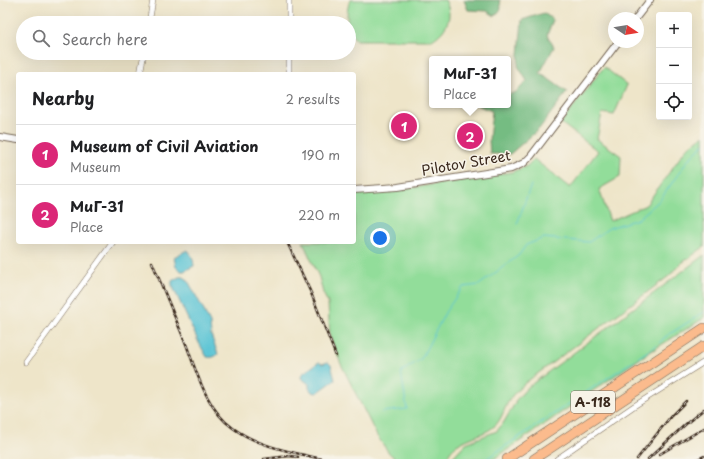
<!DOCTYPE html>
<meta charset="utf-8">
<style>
:root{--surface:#fff;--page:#f6f6f6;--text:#202124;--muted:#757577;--line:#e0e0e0;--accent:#db2777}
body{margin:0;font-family:"Playpen Sans",sans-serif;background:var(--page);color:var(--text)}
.controls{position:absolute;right:12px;top:12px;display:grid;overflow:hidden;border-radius:4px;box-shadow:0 4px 16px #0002}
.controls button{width:36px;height:36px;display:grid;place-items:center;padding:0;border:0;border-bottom:1px solid var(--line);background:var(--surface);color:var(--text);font:20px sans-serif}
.compass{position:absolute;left:608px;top:12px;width:36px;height:36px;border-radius:50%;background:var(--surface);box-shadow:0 4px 16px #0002;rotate:102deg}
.you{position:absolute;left:380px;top:238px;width:14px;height:14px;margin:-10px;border:3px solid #fff;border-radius:50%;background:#1a73e8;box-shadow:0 0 0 6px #1a73e833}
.badge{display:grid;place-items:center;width:26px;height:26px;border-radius:50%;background:var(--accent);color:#fff;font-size:13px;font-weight:700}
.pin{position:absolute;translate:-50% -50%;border:2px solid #fff;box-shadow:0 1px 4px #0006}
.popup{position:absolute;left:429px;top:56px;width:82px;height:52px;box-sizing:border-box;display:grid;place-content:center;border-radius:4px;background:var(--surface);filter:drop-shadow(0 1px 3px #0005);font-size:13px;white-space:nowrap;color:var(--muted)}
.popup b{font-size:15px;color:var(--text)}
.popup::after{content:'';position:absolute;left:50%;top:100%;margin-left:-8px;border:8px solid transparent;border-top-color:var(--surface)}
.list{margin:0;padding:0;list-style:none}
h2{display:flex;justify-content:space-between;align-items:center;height:52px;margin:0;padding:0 16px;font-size:17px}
h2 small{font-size:13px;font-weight:400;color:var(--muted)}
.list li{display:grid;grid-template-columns:26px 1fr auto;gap:12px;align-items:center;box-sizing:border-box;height:60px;padding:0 16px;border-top:1px solid var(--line)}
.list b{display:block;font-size:15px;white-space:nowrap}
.list p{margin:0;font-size:13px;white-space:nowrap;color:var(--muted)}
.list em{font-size:13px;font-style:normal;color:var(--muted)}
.icon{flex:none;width:22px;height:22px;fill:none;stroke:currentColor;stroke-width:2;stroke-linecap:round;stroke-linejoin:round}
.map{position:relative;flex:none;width:704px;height:459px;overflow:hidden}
.search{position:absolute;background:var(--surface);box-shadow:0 4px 16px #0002;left:16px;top:16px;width:340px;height:44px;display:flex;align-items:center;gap:10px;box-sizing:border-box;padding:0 14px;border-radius:22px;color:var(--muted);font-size:15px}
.panel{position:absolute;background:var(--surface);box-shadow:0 4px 16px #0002;left:16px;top:72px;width:340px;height:172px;border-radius:4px}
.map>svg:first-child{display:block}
</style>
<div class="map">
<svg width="704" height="459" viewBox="0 0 704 459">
<rect width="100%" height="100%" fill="#f7f3e8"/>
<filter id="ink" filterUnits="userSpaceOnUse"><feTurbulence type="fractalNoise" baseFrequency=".025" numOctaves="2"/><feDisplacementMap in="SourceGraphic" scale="8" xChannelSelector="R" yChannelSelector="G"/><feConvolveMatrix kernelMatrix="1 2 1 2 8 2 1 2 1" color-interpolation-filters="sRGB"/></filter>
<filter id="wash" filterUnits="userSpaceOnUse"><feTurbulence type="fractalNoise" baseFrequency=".012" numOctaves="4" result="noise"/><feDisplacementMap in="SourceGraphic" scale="16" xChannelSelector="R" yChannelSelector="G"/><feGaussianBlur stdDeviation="0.9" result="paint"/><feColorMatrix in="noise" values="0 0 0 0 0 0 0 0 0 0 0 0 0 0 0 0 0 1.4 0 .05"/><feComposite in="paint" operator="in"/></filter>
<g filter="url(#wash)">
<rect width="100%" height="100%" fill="#eee5c9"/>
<!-- green -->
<path fill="#92dd9a" stroke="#66845c" d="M 350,0 L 445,0 C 454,16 447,31 432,40 L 356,40 C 346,29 345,14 350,0 Z
M 604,67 L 627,85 L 614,115 L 602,113 L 597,139 L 621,156 L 620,177 L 599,189 L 610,221 L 646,205 L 686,149 L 704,135 L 704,247 L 679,265 L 669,276 L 525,383 C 521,387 516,391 512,396 C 504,405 503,421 492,428 C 481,437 450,440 447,459 L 396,459 L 389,453 L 377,436 L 341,364 L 330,337 L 328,303 L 323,293 L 319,277 L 303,242 L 354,242 L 354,193 L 398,190 L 512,172 L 527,166 L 534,159 L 570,188 L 598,151 L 561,123 Z
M 704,255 L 704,318 L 645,355 L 494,459 L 451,459 L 466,443 L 497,431 L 504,422 L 515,403 L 516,400 L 528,387 L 662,287 Z"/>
<!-- forest -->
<path fill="#75bc82" stroke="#587350" d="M 464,0 L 500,0 L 501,9 L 495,16 L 487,11 L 468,10 Z
M 544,13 L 553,20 L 547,35 L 554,47 L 540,73 L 567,92 L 539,129 L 510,154 L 490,154 L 489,140 L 492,111 L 477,105 L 508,105 L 508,95 L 516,92 L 527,81 L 518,66 L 522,20 Z"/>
<!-- water -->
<path fill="#5bc5d5" stroke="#4b787a" d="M 187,250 L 189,251 L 193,259 L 194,266 L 184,271 L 181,271 L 176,267 L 174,257 Z
M 179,277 L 183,277 L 187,279 L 201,305 L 210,323 L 211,335 L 218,354 C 215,357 212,358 207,357 L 199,343 L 172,285 L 172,281 Z
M 319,362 L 322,364 L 328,362 L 331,365 L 335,380 L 317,393 L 312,392 L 309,388 L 309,384 L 301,378 L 302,374 Z"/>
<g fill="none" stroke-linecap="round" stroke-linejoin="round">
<!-- stream -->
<path stroke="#5bc5d5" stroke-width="1" d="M 517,224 L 531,185
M 382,412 L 407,409 L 401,372 L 421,359 L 446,311 L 463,287 L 479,285 L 519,255 L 526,245 L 544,238 L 589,242 L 609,228 L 638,219 L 660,200 L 688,160 L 704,144
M 486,459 L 657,345 L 665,337 L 704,312"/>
</g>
</g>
<g filter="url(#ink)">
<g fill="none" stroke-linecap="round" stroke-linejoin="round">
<!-- minor casing -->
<g stroke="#7a6b5a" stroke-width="6">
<path id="minor" d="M 149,23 L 153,0
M 289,23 L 289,0
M 140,74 L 144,53
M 289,74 L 289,53
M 26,362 L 113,242
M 557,459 L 634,406 L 704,362"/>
</g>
<!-- tertiary casing -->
<g stroke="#7a6b5a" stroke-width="8">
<path id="tertiary" d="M 636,18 L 650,0
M 0,137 L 18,140
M 354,190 L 398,187 L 511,169 L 524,163 L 531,156 L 618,42"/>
</g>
<!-- motorway casing -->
<g stroke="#7a6b5a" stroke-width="10">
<path id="motorway" d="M 507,459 L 704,328
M 534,459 L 704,346"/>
</g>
<!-- minor -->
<use href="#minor" stroke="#fff" stroke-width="5"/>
<!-- tertiary -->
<use href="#tertiary" stroke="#fff" stroke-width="6"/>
<!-- motorway -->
<use href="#motorway" stroke="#fbbb8d" stroke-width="9"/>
<!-- rail casing -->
<g stroke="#3b2a1e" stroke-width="2.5">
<path id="rail" d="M 287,242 L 311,293 L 336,356
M 152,262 C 163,289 175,317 186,344 C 197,373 207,410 233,428 C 259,447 292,452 322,459
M 660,454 L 704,428
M 264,459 L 289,456 L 298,457
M 637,459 L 671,416 L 686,401
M 648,459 L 687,423 L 704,409
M 698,459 L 704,456"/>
</g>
<!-- rail -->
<use href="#rail" stroke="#f7f3e8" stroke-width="1" stroke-dasharray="3" stroke-linecap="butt"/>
</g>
</g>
<g text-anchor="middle" stroke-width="3" stroke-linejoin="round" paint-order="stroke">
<!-- shield labels -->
<rect fill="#f7f3e8" stroke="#73665b" stroke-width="1" x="571" y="391" width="44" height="22" rx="3"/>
<g font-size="13" font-weight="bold" fill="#3b2a1e">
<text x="593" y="407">А-118</text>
</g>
<!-- street labels -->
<g font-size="14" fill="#3b2a1e" stroke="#f7f3e8">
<text transform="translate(466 163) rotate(-10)" y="5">Pilotov Street</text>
</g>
</g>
</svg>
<div class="controls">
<button>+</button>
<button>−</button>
<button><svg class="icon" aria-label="locate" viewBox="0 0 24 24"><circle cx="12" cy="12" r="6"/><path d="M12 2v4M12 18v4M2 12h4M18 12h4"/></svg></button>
</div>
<svg class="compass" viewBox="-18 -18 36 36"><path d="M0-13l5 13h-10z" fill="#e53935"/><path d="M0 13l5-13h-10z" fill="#757577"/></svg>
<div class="you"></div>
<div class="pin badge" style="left:404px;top:126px">1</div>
<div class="pin badge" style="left:470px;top:136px">2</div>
<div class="popup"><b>МиГ-31</b>Place</div>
<div class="search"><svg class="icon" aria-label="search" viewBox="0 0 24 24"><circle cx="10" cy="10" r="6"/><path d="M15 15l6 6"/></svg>Search here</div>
<section class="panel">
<h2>Nearby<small>2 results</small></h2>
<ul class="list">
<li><span class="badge">1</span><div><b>Museum of Civil Aviation</b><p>Museum</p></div><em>190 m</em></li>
<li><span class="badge">2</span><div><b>МиГ-31</b><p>Place</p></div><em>220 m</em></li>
</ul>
</section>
</div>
